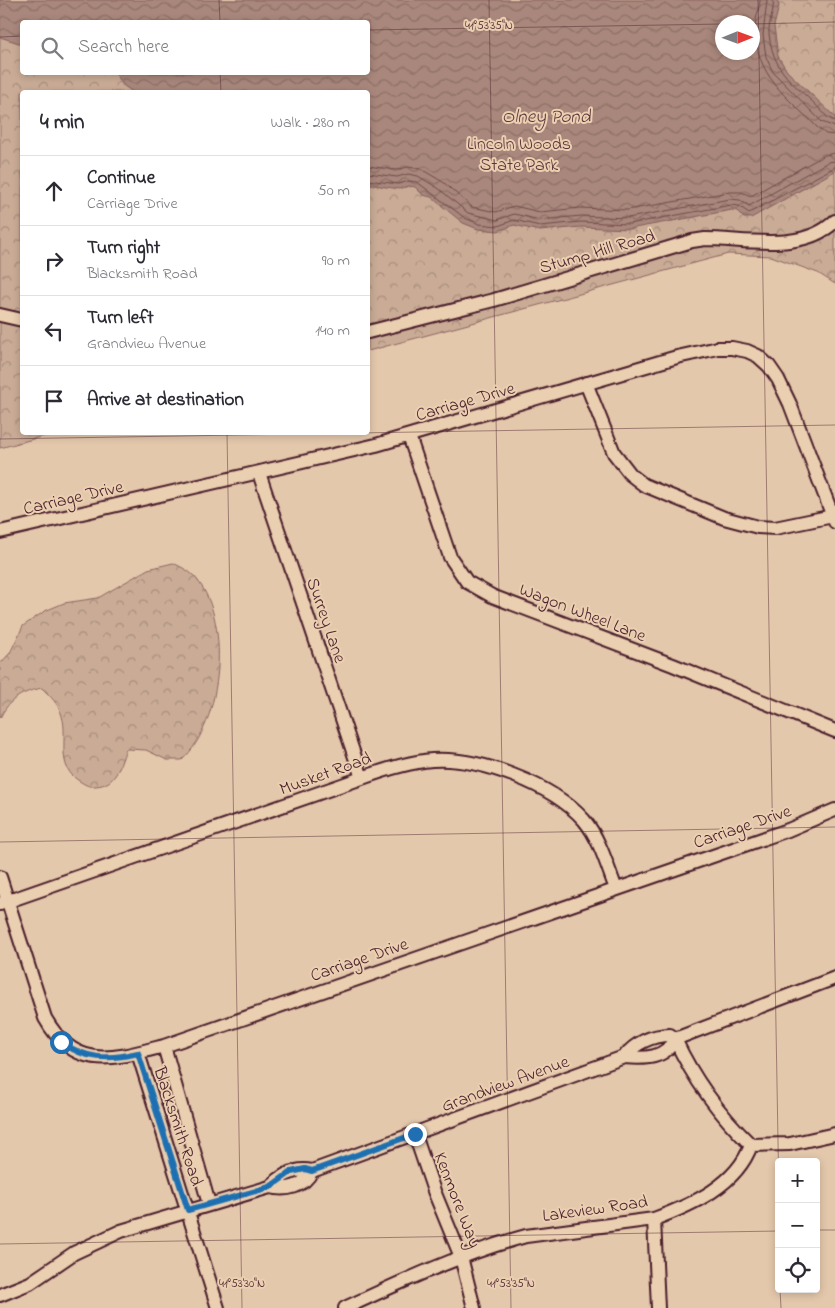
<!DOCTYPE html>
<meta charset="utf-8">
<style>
:root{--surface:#fff;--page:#f2f2f3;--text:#2b2b33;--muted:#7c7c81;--line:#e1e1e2}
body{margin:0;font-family:"Indie Flower",sans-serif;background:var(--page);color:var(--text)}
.controls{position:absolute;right:15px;bottom:15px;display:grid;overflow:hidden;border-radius:5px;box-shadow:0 2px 8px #0003}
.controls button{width:45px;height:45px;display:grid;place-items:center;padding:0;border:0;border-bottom:1px solid var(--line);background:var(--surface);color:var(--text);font:25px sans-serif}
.compass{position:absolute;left:715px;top:15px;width:45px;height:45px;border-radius:50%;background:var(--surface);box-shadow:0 2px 8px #0003;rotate:89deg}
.stop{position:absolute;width:15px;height:15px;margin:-11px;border:4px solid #1f6fb2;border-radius:50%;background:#fff}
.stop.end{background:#1f6fb2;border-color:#fff;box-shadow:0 1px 5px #0008}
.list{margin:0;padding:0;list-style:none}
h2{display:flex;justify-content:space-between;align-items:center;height:65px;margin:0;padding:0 20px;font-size:21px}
h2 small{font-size:16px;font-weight:400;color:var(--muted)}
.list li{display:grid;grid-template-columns:32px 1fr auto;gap:15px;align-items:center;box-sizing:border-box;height:70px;padding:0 20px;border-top:1px solid var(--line)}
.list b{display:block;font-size:19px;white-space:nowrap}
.list p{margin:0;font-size:16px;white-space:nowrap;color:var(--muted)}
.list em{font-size:16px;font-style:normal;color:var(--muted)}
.icon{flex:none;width:28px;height:28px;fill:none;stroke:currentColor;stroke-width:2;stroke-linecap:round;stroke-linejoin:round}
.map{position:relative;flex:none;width:835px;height:1308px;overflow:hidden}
.search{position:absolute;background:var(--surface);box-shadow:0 2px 8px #0003;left:20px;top:20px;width:350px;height:55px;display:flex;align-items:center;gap:12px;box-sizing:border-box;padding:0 18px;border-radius:5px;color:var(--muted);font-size:19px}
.panel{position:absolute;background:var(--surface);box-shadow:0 2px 8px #0003;left:20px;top:90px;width:350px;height:345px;border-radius:5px}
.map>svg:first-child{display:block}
</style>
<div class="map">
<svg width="835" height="1308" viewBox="0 0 835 1308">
<defs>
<pattern id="forest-crowns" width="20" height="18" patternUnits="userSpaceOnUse" patternTransform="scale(1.25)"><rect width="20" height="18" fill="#caac96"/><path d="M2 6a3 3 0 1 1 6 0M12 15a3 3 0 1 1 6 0" fill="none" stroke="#a68b7b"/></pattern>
<pattern id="water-waves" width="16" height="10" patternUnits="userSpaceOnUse" patternTransform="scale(1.25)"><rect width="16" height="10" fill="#a9877b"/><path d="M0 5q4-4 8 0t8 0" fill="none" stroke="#8c6e65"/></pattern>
</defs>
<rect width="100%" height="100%" fill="#e4c8ac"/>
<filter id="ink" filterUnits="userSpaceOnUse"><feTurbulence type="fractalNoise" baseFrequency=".02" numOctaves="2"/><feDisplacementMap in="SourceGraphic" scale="10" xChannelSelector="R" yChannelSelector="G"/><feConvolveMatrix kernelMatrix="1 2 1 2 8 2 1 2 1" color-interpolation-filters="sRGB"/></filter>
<g filter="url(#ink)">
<!-- forest -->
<path fill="url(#forest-crowns)" stroke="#8a6660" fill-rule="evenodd" d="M 0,0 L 835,0 L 835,284 L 818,273 L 771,256 L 728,254 L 368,351 L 368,92 L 22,92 L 22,432 L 55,433 L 0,448 ZM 22,22 L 368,22 L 368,72 L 22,72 ZM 722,22 L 752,22 L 752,52 L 722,52 Z
M 173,563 C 179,566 188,570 193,575 C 233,616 223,723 182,760 L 167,760 L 146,750 L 126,749 C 119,767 117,785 95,786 C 89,787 86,785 81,782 C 54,767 69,739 62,716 C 59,704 50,696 42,688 C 22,692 9,699 0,718 L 0,664 L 10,653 L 23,626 L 45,611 L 64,603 L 98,598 L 148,569 Z"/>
<!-- water -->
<path fill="url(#water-waves)" stroke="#835d5b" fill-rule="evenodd" d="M 0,0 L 777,0 L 779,6 L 774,26 L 778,56 L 787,71 L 835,117 L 835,171 L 751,218 L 744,218 L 737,211 L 732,210 L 629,229 L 581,227 L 540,231 L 514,225 L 498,231 L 478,229 L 463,223 L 431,197 L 423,195 L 415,187 L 409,186 L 399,189 L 368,184 L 368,92 L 133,92 L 124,86 L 115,73 L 368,72 L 368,22 L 22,22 L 22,44 L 0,37 ZM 722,22 L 752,22 L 752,52 L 722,52 Z"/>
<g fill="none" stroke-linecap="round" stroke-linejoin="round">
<!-- shore -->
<path stroke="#70494b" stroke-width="1" d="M 760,0 C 760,9 755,18 755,27 C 755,76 787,97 818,128 L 826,134 L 835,135
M 767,0 L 763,35 L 766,57 L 773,72 L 822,122 L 835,127
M 773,0 C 775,11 768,22 769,34 C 774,79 802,87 827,117 L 835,121
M 368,166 L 396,170 L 408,167 L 421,169 L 443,182 L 472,207 L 496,212 L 514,206 L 540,212 L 580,208 L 627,210 L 729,192 L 741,192 L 751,196 L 825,155 L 835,153
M 368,173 L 397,177 L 408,174 L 418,176 L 438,188 L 468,213 L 497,220 L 514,214 L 540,220 L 581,216 L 628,218 L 730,199 L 740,200 L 749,206 L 828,162 L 835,161
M 368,180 L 398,184 L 409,181 L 417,182 L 465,218 L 479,224 L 498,226 L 514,220 L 540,226 L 581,222 L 629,224 L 731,205 L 739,206 L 749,213 L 835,167"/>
<!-- minor casing -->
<g stroke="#4a1f2b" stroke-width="16">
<path id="minor" d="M 0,315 L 22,320
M 368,332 L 494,300 L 692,241 L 705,239 C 746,239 803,253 835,221
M 586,383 L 614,453 L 631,475 L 644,485 L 724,518 L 758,527 L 775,528 L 833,516
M 409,436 L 450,557 L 467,582 L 492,596 L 673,665 L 835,731
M 259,473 L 362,778
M 0,532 L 376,445 L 677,357 L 718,348 L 732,348 L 747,351 L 758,356 L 769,366 L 778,379 L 790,404 L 835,522
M 0,877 L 45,1018 C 75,1072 113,1059 164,1046 L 788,830 L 835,810
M 0,904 L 362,778 C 384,770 408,762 432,760 C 479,757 552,784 584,820 C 600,839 607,866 616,889
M 675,1039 C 693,1078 720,1115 751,1145
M 164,1046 L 209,1204
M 138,1053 L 218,1308
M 624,1057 C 635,1043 652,1035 670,1035 L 675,1039
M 415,1135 L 434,1191 L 461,1257 L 474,1308
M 751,1145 L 790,1144 L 835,1134
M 270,1187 C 281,1176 296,1167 312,1171 L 624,1057 C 645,1059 665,1059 675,1039 L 835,978
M 654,1219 L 658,1308
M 0,1295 L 30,1283 L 74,1253 L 121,1231 L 270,1187 C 287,1191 304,1187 312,1171
M 345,1308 C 403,1281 463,1253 526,1236 L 654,1219 C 692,1205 737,1185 751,1145"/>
</g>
<!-- minor -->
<use href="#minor" stroke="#eacfb1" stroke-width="12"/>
</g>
</g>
<g fill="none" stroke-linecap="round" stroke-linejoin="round" filter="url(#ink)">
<!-- route -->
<path stroke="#1f6fb2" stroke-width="6" d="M 61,1042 C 86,1060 109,1060 138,1053 L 188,1210 L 270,1187 L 291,1172 L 305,1169 L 312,1171 L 415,1134"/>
</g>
<!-- ticks -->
<path fill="none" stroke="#4a1f2b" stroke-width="1" stroke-opacity="0.45" d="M 219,0 L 220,22M 489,0 L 511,1308M 758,0 L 779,1198M 752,24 L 835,22M 368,30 L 722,24M 0,37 L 22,36M 220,72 L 221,92M 227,432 L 242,1308M 0,439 L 835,425M 0,842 L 835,827M 816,1230 L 835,1230M 0,1244 L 779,1231M 780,1289 L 781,1308"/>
<g text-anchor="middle" stroke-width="4" stroke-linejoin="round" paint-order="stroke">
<!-- park labels -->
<g font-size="18" fill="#5d343b" stroke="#eacfb1">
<text x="519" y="149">Lincoln Woods<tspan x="519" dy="21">State Park</tspan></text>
</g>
<!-- street labels -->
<g font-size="18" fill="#4a1f2b" stroke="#eacfb1">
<text transform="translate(597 251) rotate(-16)" y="6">Stump Hill Road</text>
<text transform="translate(465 401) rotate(-16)" y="6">Carriage Drive</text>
<text transform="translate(73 497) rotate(-13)" y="6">Carriage Drive</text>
<text transform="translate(583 612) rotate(21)" y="6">Wagon Wheel Lane</text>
<text transform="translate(327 620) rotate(71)" y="6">Surrey Lane</text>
<text transform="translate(325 773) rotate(-20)" y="6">Musket Road</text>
<text transform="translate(742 826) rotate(-19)" y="6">Carriage Drive</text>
<text transform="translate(359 959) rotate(-19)" y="6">Carriage Drive</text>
<text transform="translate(505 1083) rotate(-20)" y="6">Grandview Avenue</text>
<text transform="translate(179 1126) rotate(72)" y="6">Blacksmith Road</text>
<text transform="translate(458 1200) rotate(69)" y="6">Kenmore Way</text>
<text transform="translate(595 1208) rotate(-8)" y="6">Lakeview Road</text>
</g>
<!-- water labels -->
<g font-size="19" font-style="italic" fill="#5d343b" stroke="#eacfb1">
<text x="546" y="122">Olney Pond</text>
</g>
</g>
<g font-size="12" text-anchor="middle" fill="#4a1f2b" stroke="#eacfb1" stroke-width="4" stroke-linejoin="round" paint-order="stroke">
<text x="489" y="29">41°53'35"N</text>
<text x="242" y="1287">41°53'30"N</text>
<text x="511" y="1287">41°53'35"N</text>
</g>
</svg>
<div class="controls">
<button>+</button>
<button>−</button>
<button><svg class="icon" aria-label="locate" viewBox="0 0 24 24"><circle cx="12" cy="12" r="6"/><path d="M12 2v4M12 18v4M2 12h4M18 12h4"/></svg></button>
</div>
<svg class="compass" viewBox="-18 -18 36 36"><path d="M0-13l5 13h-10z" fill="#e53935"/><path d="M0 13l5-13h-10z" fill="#7c7c81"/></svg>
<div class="stop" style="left:61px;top:1042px"></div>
<div class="stop end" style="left:415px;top:1134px"></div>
<div class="search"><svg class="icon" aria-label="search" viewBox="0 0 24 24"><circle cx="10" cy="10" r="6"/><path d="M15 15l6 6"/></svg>Search here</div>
<section class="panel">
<h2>4 min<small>Walk · 280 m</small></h2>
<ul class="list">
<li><svg class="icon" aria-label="ahead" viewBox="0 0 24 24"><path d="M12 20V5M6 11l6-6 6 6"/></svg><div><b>Continue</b><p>Carriage Drive</p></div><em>50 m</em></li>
<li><svg class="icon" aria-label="right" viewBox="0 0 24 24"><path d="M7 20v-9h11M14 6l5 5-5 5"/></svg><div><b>Turn right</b><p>Blacksmith Road</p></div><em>90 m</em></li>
<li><svg class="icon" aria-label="left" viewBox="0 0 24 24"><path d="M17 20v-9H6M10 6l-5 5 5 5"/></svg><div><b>Turn left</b><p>Grandview Avenue</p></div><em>140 m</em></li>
<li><svg class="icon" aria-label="arrive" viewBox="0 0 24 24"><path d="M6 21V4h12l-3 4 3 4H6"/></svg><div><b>Arrive at destination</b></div></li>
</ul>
</section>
</div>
